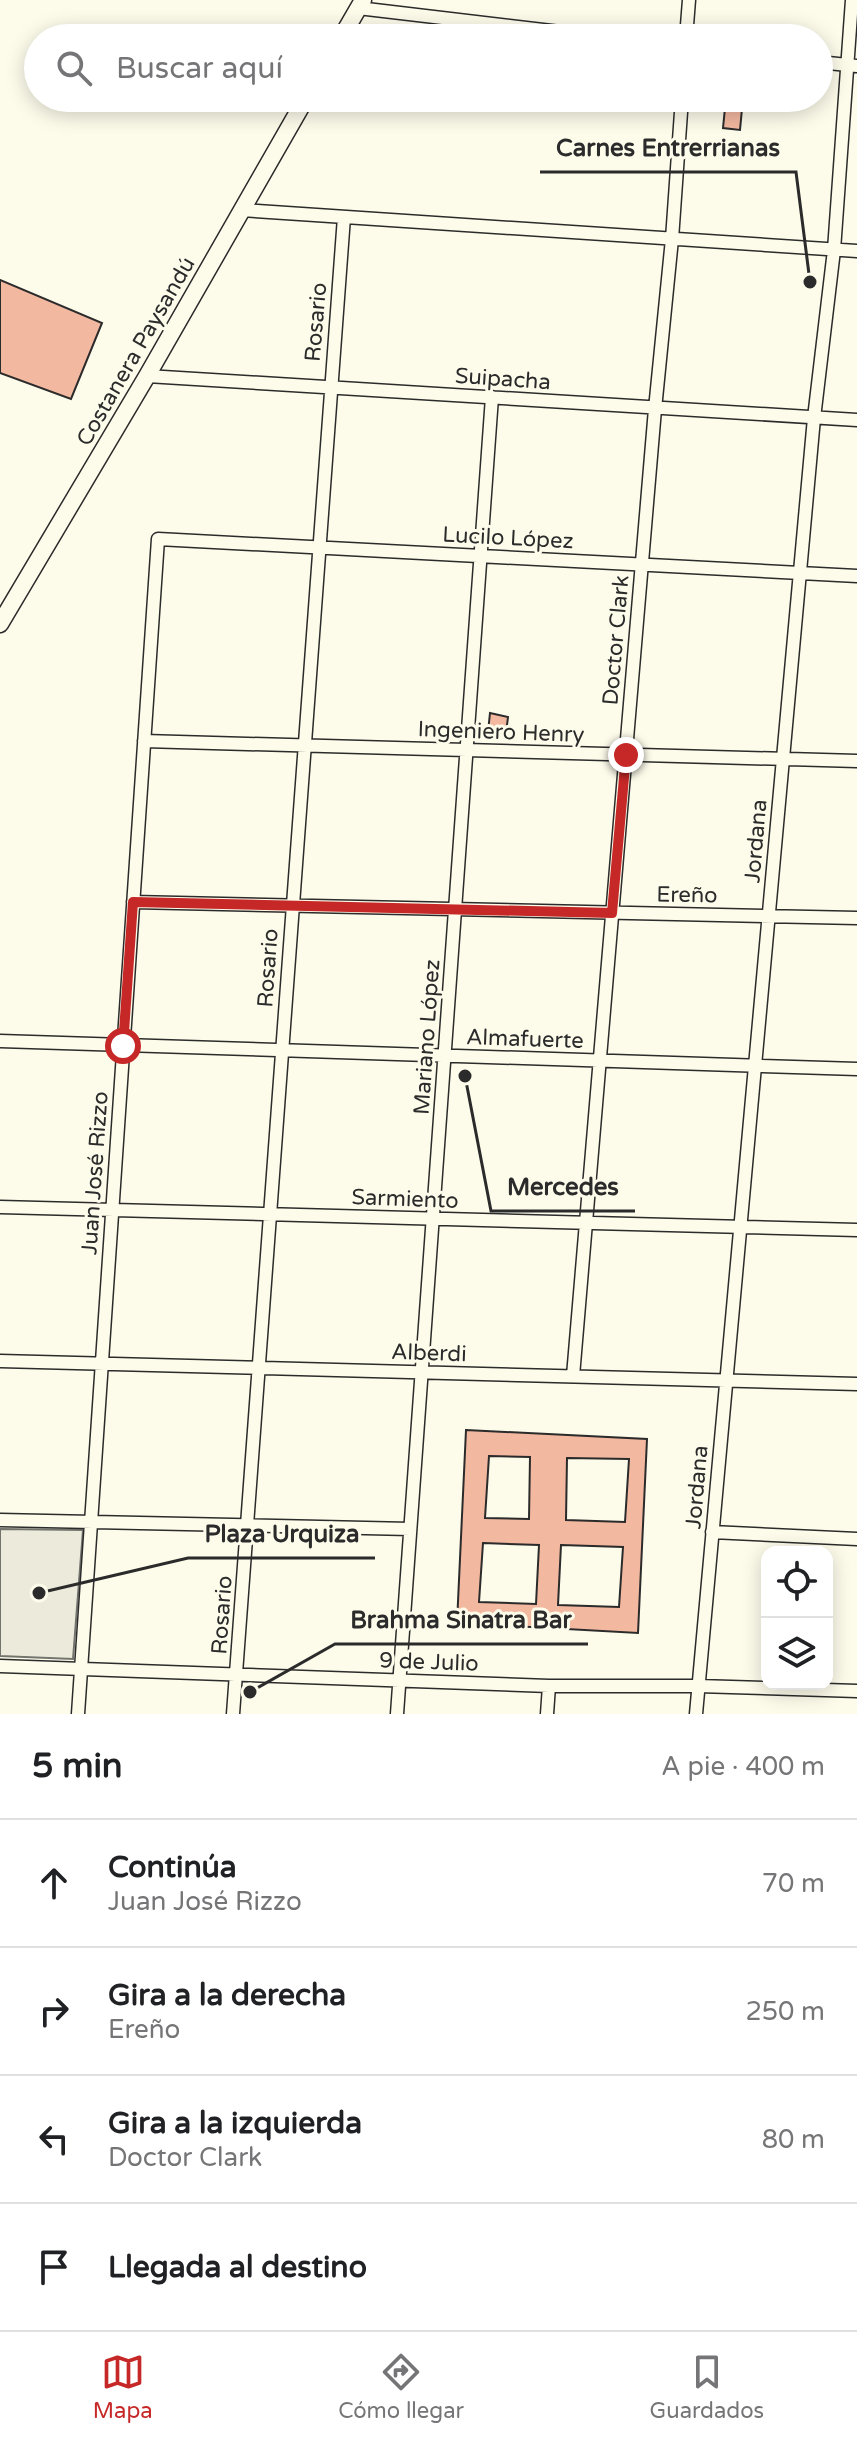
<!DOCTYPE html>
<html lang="es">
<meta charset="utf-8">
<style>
:root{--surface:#fff;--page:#f2f2f2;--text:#202124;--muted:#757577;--line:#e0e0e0;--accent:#c62828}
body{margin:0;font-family:"Varela Round",sans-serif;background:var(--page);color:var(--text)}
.controls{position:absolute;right:24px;bottom:24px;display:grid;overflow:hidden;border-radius:16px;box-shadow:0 4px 20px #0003}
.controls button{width:72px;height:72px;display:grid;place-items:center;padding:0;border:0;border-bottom:2px solid var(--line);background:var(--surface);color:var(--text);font:40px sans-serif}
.stop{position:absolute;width:24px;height:24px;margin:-18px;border:6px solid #c62828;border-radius:50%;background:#fff}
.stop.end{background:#c62828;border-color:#fff;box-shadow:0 2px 8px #0008}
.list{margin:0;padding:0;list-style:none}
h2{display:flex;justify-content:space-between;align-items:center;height:104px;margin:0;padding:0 32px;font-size:34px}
h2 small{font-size:26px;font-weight:400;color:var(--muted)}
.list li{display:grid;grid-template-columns:52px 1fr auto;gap:24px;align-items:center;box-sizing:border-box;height:128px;padding:0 32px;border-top:2px solid var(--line)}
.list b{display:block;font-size:30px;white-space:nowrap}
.list p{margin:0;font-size:26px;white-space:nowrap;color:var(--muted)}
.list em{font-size:26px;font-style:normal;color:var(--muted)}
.icon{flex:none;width:44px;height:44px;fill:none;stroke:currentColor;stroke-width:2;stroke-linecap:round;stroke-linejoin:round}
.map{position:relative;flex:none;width:857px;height:1714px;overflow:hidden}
.search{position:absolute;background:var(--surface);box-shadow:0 4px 20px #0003;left:24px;right:24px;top:24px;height:88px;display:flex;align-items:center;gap:20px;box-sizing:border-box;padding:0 28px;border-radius:44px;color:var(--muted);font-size:30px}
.sheet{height:616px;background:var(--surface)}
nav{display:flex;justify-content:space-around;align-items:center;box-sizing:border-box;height:112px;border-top:2px solid var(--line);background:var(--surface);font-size:22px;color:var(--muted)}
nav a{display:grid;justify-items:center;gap:4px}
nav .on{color:var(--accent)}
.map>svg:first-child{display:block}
</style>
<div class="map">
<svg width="857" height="1714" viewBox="0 0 857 1714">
<rect width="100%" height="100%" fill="#fdfbea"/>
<!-- green -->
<path fill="#ecebdb" stroke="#74746e" stroke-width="2" d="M 0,1529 L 83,1530 L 73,1659 L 0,1656 Z"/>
<!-- building -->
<path fill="#f2b8a0" stroke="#2b2b2b" stroke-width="2" fill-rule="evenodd" d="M 726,98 L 743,98 L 740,130 L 723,128 Z
M 0,280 L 102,323 L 71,399 L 0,373 Z
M 490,713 L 508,717 L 506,733 L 488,732 Z
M 466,1430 L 647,1439 L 638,1633 L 457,1623 ZM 489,1456 L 530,1457 L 529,1519 L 485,1518 ZM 567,1458 L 629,1459 L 625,1522 L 566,1520 ZM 483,1543 L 539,1545 L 536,1604 L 479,1602 ZM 561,1545 L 623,1547 L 619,1607 L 558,1605 Z"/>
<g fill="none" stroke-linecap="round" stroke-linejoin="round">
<!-- street casing -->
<g stroke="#2b2b2b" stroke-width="15">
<path id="street" d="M 358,8 L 611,38
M 686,38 L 689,0
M 819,62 L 857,66
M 241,210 L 857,251
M 147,376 L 857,420
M 144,741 L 857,761
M 133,902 L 857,918
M 0,1041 L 857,1069
M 0,1207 L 857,1230
M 0,1361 L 857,1384
M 573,1376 L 655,409 L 672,239 L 682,98
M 0,1520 L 410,1529
M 712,1532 L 857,1539
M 0,1666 L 549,1686 L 698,1686 L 857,1691
M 78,1714 L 158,539 L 857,576
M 233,1714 L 344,217
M 397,1714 L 492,397
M 547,1714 L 549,1686
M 696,1714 L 814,418 L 834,250 L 852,0"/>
</g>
<!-- secondary casing -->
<g stroke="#2b2b2b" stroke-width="19">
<path id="secondary" d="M 341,38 L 363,0
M 0,624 L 147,376 L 306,98"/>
</g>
<!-- street -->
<use href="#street" stroke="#fdfbea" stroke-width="12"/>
<!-- secondary -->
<use href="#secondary" stroke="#fdfbea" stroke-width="16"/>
</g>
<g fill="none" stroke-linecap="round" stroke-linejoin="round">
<!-- route -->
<path stroke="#c62828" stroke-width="10" d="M 123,1046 L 133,902 L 612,913 L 626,755"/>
</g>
<g text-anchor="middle" stroke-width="6" stroke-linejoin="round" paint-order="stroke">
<!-- street labels -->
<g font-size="22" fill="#2b2b2b" stroke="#fdfbea">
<text transform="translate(315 322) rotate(-85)" y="8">Rosario</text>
<text transform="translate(135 351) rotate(-60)" y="8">Costanera Paysandú</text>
<text transform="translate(503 378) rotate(4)" y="8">Suipacha</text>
<text transform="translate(508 537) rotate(3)" y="8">Lucilo López</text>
<text transform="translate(615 640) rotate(-85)" y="8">Doctor Clark</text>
<text transform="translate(501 731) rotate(2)" y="8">Ingeniero Henry</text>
<text transform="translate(755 841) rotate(-85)" y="8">Jordana</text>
<text transform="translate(687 894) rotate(1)" y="8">Ereño</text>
<text transform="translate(267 968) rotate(-86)" y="8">Rosario</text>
<text transform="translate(426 1037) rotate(-86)" y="8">Mariano López</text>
<text transform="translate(525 1038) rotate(2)" y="8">Almafuerte</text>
<text transform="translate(94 1173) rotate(-86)" y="8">Juan José Rizzo</text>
<text transform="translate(405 1198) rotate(2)" y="8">Sarmiento</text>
<text transform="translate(429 1352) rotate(2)" y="8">Alberdi</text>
<text transform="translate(696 1487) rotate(-85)" y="8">Jordana</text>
<text transform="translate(221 1615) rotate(-86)" y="8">Rosario</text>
<text transform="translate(429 1661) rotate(2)" y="8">9 de Julio</text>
</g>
</g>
<!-- callouts -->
<path fill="none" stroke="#2b2b2b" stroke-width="3" d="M810 282L796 172H540M465 1076L491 1211H635M39 1593L188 1558H375M250 1692L335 1644H588"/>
<g fill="#2b2b2b" stroke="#fdfbea" stroke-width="3">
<circle cx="810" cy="282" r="8"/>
<circle cx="465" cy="1076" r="8"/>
<circle cx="39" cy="1593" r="8"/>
<circle cx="250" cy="1692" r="8"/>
</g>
<g font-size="24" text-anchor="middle" font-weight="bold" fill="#2b2b2b" stroke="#fdfbea" stroke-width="6" stroke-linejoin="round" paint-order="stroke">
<text x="668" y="156">Carnes Entrerrianas</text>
<text x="563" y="1195">Mercedes</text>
<text x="282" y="1542">Plaza Urquiza</text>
<text x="461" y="1628">Brahma Sinatra Bar</text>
</g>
</svg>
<div class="controls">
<button><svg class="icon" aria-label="locate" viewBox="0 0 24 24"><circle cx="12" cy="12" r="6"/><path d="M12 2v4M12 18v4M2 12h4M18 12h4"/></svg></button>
<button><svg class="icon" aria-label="layers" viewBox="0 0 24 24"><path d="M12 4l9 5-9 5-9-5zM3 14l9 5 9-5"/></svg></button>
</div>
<div class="stop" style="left:123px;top:1046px"></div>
<div class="stop end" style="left:626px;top:755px"></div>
<div class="search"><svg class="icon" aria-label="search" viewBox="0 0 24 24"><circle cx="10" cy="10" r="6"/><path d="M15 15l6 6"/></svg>Buscar aquí</div>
</div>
<section class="sheet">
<h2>5 min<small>A pie · 400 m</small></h2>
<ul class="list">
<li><svg class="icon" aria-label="ahead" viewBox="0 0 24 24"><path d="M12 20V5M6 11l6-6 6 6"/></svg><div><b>Continúa</b><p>Juan José Rizzo</p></div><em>70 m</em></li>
<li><svg class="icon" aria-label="right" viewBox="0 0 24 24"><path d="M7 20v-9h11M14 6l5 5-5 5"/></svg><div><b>Gira a la derecha</b><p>Ereño</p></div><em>250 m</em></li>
<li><svg class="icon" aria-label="left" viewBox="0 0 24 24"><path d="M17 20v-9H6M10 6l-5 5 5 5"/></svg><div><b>Gira a la izquierda</b><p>Doctor Clark</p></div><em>80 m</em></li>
<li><svg class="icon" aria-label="arrive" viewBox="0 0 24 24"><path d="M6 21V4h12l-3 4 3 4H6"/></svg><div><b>Llegada al destino</b></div></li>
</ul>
</section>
<nav>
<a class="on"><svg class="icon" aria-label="map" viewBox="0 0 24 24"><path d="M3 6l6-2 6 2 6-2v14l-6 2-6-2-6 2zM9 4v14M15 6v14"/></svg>Mapa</a>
<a><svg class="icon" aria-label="directions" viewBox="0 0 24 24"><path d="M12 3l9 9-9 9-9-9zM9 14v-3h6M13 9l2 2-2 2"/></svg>Cómo llegar</a>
<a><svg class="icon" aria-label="saved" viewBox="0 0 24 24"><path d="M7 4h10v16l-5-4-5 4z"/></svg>Guardados</a>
</nav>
